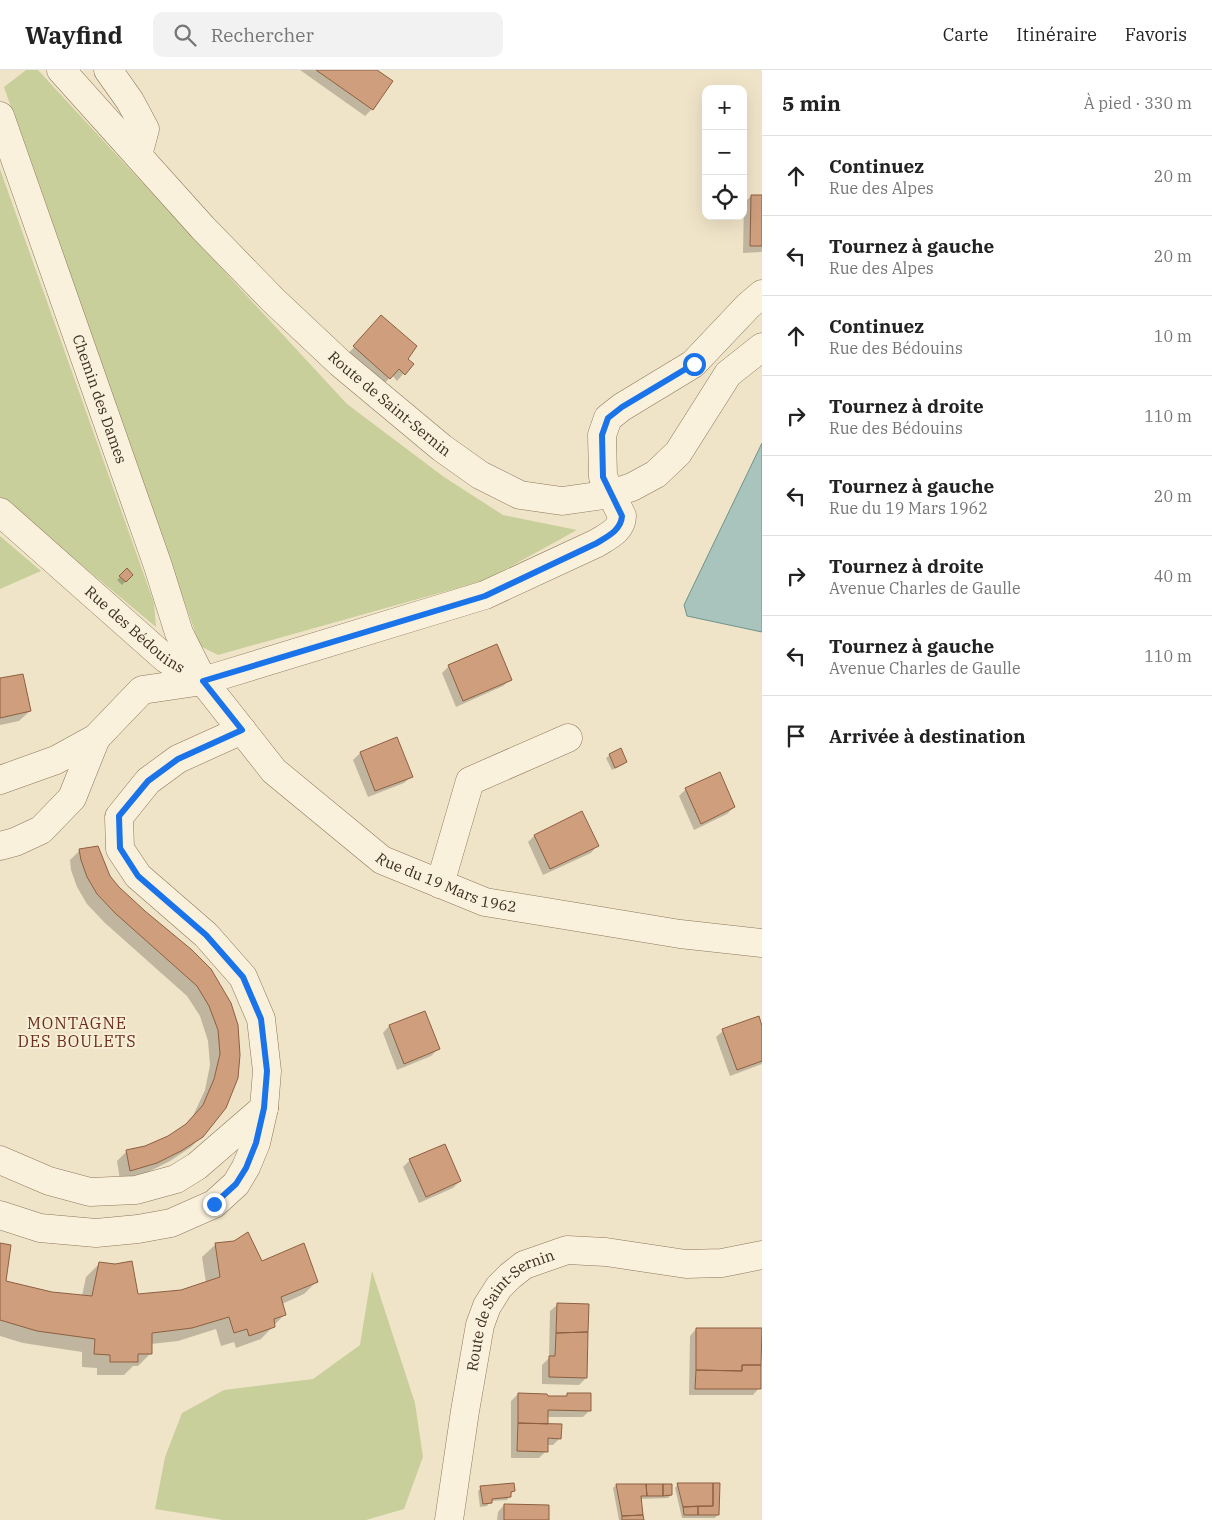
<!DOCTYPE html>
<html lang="fr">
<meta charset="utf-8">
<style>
:root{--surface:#fff;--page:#f2f2f2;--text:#222;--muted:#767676;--line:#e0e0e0}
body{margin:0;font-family:"IBM Plex Serif",serif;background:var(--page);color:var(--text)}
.controls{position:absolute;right:15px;top:15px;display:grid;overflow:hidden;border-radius:10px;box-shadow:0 5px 20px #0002}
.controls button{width:45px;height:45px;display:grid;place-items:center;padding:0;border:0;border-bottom:1px solid var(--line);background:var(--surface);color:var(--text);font:25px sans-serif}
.stop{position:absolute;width:15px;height:15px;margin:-11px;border:4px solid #1a73e8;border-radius:50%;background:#fff}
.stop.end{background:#1a73e8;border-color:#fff;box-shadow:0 1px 5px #0008}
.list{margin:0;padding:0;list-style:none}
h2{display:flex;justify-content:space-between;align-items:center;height:65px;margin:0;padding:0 20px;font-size:21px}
h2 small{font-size:16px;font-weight:400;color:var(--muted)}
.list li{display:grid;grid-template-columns:32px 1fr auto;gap:15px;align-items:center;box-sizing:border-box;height:80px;padding:0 20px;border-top:1px solid var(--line)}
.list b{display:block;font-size:19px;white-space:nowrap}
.list p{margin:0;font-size:16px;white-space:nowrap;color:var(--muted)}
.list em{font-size:16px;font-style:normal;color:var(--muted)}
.icon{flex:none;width:28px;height:28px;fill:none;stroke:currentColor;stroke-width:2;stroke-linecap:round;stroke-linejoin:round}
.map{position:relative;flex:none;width:762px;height:1450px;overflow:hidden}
header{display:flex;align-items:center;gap:30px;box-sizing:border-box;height:70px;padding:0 25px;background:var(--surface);border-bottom:1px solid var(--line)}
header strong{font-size:24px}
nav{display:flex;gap:28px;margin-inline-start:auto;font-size:18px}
.search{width:350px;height:45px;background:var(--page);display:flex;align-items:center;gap:12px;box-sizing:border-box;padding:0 18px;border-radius:10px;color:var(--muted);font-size:19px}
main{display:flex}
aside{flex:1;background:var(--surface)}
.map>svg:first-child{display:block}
</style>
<header>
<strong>Wayfind</strong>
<div class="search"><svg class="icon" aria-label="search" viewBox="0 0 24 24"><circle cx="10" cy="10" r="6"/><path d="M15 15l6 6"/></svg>Rechercher</div>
<nav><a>Carte</a><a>Itinéraire</a><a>Favoris</a></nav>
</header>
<main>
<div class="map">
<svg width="762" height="1450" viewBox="0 0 762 1450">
<rect width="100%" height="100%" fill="#f0e4c8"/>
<!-- green -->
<path fill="#c9cf9b" d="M 26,0 L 38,0 L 347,334 L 444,407 L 503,445 L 577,460 L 486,510 L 218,585 L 200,576 L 4,17 Z
M 0,99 L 154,533 L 156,557 L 0,427 Z
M 0,466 L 41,501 L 0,519 Z
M 372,1201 L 415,1333 L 423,1387 L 404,1439 L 366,1450 L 223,1450 L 155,1439 L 165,1387 L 182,1343 L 224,1320 L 313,1309 L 360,1275 Z"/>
<!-- water -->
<path fill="#a9c4bc" stroke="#6f938a" d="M 762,373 L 762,562 L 687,546 L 684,535 Z"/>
<!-- shadow -->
<path fill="#0003" d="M 300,0 L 375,0 L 372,39 L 365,46 Z
M 751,126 L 762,126 L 762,181 L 761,182 L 743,183 L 744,133 Z
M 375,253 L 412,294 L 397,311 L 392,305 L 383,315 L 348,284 Z
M 127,500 L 132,505 L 122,515 L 117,510 Z
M 449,596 L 510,610 L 503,616 L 456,637 L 442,603 Z
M 0,609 L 30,641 L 19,651 L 0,655 Z
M 360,683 L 411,707 L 404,713 L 368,727 L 353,690 Z
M 610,685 L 626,692 L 623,695 L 612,700 L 606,688 Z
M 686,719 L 734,737 L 727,744 L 694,760 L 679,726 Z
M 534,766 L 597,776 L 591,783 L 543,805 L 528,772 Z
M 80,780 L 109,806 L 118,818 L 191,881 L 239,985 L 202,1066 L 191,1077 L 170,1091 L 146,1103 L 120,1110 L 117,1091 L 127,1081 L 146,1077 L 169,1067 L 183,1057 L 193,1046 L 205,1020 L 210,995 L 208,971 L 200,946 L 187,926 L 105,853 L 87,834 L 77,817 L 71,800 L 70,790 Z
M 425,943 L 438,979 L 431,986 L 397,1000 L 383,963 L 389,956 Z
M 762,959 L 762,994 L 730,1006 L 716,967 L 723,961 Z
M 410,1090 L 460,1111 L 453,1118 L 419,1133 L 403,1097 Z
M 0,1174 L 4,1212 L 52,1224 L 82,1226 L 86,1207 L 99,1194 L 136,1226 L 181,1221 L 206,1213 L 202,1187 L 216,1174 L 261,1193 L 317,1211 L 304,1224 L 282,1234 L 285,1244 L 261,1269 L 236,1278 L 234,1272 L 221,1276 L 216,1259 L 178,1271 L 151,1274 L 151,1283 L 138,1296 L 133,1296 L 124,1305 L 97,1305 L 97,1298 L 82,1297 L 82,1282 L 23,1273 L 0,1266 Z
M 557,1235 L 586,1308 L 579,1315 L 542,1314 L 542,1295 L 549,1288 L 550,1241 Z
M 696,1259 L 759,1318 L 753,1325 L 689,1325 L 690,1266 Z
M 518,1324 L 546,1327 L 565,1327 L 568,1324 L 590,1340 L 583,1347 L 547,1347 L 547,1355 L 560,1368 L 553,1375 L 547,1375 L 546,1381 L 539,1388 L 511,1388 L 511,1331 Z
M 678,1414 L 718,1444 L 715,1448 L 682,1448 L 675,1418 Z
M 616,1415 L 671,1425 L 668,1428 L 640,1429 L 642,1450 L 619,1450 L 613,1418 Z
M 481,1418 L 513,1421 L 507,1430 L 491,1431 L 487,1436 L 480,1437 L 478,1421 Z
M 504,1435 L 548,1450 L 497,1450 L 498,1442 Z"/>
<!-- building -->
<path fill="#cf9f7d" stroke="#8d5f41" d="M 316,0 L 377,0 L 393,11 L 373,40 Z
M 751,125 L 762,125 L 762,176 L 750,176 Z
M 381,245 L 417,276 L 408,289 L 414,294 L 405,305 L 399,299 L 390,309 L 353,276 Z
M 127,498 L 133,505 L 126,512 L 119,506 Z
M 497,574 L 512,610 L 463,631 L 448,595 Z
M 23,604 L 31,641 L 0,648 L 0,608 Z
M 397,667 L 413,707 L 375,721 L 360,682 Z
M 621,678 L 627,692 L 615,698 L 609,684 Z
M 720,702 L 735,737 L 701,754 L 685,718 Z
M 582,741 L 599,776 L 550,799 L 534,765 Z
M 98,776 L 110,806 L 119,817 L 145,841 L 192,880 L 211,899 L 231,933 L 238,955 L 240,985 L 238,1008 L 226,1038 L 203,1067 L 181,1081 L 157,1093 L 130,1101 L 126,1080 L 145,1076 L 168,1066 L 186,1054 L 203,1035 L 214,1009 L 220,984 L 218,960 L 209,936 L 197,916 L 115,843 L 97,824 L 87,807 L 81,790 L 79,779 Z
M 425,941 L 440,979 L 404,994 L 389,955 Z
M 759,946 L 762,956 L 762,991 L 737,1000 L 722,959 Z
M 445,1074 L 461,1111 L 426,1127 L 409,1089 Z
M 248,1162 L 262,1191 L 304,1173 L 318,1212 L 281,1227 L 286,1245 L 274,1249 L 275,1257 L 249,1266 L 247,1259 L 234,1263 L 229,1247 L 192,1258 L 152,1263 L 152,1284 L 138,1284 L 138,1292 L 110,1292 L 110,1285 L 94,1284 L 95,1269 L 37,1261 L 0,1250 L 0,1173 L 11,1175 L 6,1211 L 52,1222 L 92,1226 L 99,1192 L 115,1194 L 132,1191 L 138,1224 L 181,1220 L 220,1207 L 215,1173 L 234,1171 Z
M 557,1233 L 589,1234 L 588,1262 L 556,1263 Z
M 696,1258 L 762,1258 L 761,1295 L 742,1295 L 742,1301 L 696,1300 Z
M 588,1262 L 587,1308 L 549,1307 L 549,1286 L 555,1286 L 556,1263 Z
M 742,1295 L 761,1295 L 761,1319 L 695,1319 L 696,1300 L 742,1301 Z
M 518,1323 L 547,1324 L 548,1326 L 567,1326 L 567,1323 L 591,1323 L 591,1341 L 548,1340 L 548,1354 L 518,1353 Z
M 518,1353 L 562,1354 L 561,1369 L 548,1368 L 548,1382 L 517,1381 Z
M 514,1413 L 515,1421 L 511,1422 L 511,1427 L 492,1429 L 492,1433 L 483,1434 L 480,1416 Z
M 677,1413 L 713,1413 L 713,1436 L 683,1437 Z
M 713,1413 L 720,1413 L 719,1445 L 698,1445 L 698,1436 L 713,1436 Z
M 616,1414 L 646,1414 L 647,1426 L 641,1426 L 643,1445 L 622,1446 Z
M 646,1414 L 663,1414 L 663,1426 L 647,1426 Z
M 663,1414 L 672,1414 L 672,1425 L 663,1426 Z
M 504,1434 L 549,1435 L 549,1450 L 504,1450 Z
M 698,1436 L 698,1445 L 684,1445 L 683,1437 Z
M 643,1445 L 644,1450 L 622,1450 L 622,1446 Z"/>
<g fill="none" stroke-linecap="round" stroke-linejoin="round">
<!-- minor casing -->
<g stroke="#8d765c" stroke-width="29">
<g id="minor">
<path id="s1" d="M 61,0 L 203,158 L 273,230 L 340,293 L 442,378 L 480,405 L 520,425 L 562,431 L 611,424 L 632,417 L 656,404 L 678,383 L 728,304 L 762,277"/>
<path d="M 108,0 L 130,31 L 145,59 L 138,85"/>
<path id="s2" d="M 0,46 L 158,496 L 179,563 L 203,611 L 274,701 L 382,790 L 485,832 L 680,864 L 762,873"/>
<path id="s3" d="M 0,442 L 166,589 L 203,611"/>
<path d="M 0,710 L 56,690 L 96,668 L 142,620 L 203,611 L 485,525 L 597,473 C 608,466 622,460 622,446 L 603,407 L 602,365 L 608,348 L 622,337 L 693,294 L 748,236 L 762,224"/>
<path d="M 0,776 L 15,772 L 41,760 L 72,728 L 96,668"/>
<path d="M 440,814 L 470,711 L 568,668"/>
<path d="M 0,1090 L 49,1111 L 90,1122 L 136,1120 L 176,1109 L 197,1096 L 264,1038"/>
<path d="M 0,1145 L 40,1158 L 96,1163 L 138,1159 L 171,1153 L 214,1134 L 236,1114 L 246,1097 L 256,1073 L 264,1038 L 267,1001 L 261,949 L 243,907 L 206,865 L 138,806 L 120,779 L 119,747 L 148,711 L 178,689 L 242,660"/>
<path id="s4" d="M 449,1450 L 465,1341 L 480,1255 L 487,1236 L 499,1217 L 510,1206 L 524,1195 L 567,1180 L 606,1182 L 686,1194 L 722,1193 L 762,1185"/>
</g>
</g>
<!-- minor -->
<use href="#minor" stroke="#faf1dc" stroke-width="28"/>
</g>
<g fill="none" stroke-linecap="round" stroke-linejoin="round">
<!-- route -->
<path stroke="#1a73e8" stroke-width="6" d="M 214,1134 L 236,1114 L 246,1098 L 256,1073 L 264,1038 L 267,1001 L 261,949 L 243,907 L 206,865 L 138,806 L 120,778 L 119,746 L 148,711 L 178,689 L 242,660 L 203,611 L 485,526 L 597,473 C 608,466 621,460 622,446 L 603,407 L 602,365 L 608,348 L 622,337 L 694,294"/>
</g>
<g text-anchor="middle" stroke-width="4" stroke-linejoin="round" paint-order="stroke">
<!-- street labels -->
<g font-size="15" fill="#3d2e20" stroke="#f7eed8">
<text dy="5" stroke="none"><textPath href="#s2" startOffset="300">Chemin des Dames</textPath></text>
<text dy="5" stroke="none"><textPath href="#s1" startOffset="469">Route de Saint-Sernin</textPath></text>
<text dy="5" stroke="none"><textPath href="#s3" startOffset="179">Rue des Bédouins</textPath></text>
<text dy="5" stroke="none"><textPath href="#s2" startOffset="924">Rue du 19 Mars 1962</textPath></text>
<text dy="5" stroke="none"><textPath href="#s4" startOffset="228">Route de Saint-Sernin</textPath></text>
</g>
<!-- neighbourhood labels -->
<g font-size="16" letter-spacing="1" fill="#6b2e1e" stroke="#f7eed8">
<text x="77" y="959">MONTAGNE<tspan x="77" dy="18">DES BOULETS</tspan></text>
</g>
</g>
</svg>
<div class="controls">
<button>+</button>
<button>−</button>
<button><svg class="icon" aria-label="locate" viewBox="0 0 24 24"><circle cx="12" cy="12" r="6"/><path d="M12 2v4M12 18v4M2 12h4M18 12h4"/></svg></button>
</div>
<div class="stop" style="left:694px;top:294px"></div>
<div class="stop end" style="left:214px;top:1134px"></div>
</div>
<aside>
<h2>5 min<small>À pied · 330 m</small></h2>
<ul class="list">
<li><svg class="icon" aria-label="ahead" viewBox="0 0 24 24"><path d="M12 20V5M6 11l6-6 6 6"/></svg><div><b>Continuez</b><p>Rue des Alpes</p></div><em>20 m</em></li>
<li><svg class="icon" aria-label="left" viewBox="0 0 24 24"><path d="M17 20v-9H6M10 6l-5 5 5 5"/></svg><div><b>Tournez à gauche</b><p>Rue des Alpes</p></div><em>20 m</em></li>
<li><svg class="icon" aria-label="ahead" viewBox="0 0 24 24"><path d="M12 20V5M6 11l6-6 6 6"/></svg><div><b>Continuez</b><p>Rue des Bédouins</p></div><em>10 m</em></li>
<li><svg class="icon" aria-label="right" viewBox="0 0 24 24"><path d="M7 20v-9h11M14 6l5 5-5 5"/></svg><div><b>Tournez à droite</b><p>Rue des Bédouins</p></div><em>110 m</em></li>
<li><svg class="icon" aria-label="left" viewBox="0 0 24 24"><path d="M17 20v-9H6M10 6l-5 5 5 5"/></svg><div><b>Tournez à gauche</b><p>Rue du 19 Mars 1962</p></div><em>20 m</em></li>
<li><svg class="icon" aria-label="right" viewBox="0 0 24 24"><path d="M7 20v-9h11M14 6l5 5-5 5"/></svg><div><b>Tournez à droite</b><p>Avenue Charles de Gaulle</p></div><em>40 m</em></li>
<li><svg class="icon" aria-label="left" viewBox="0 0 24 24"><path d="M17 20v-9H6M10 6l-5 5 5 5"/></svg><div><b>Tournez à gauche</b><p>Avenue Charles de Gaulle</p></div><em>110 m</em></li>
<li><svg class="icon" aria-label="arrive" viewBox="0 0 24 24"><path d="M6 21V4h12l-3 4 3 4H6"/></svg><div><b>Arrivée à destination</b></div></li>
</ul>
</aside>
</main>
